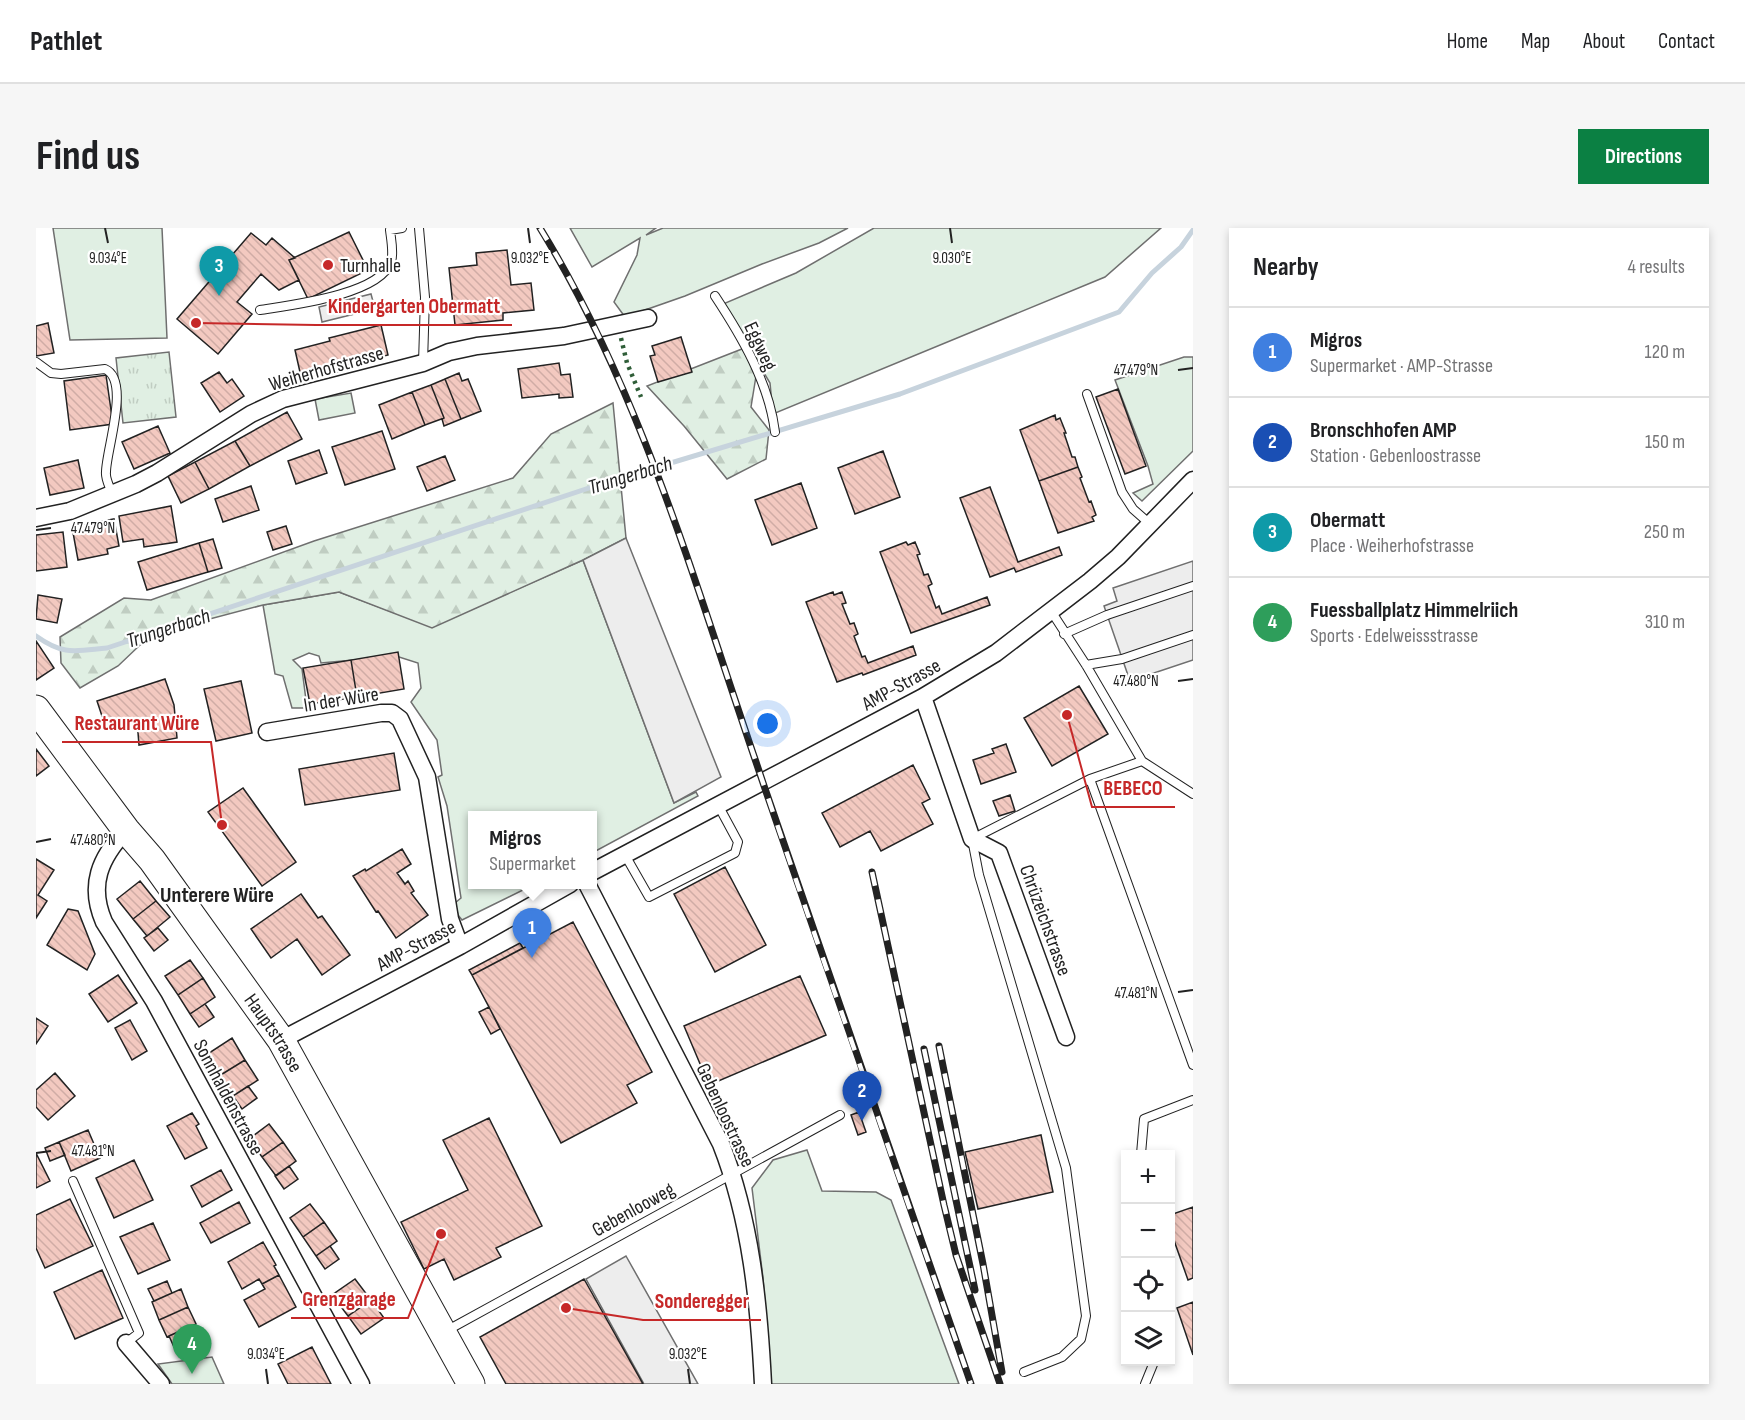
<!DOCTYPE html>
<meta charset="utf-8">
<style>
:root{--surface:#fff;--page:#f6f6f6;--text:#202124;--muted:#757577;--line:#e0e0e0;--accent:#0b8043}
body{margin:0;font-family:"Sofia Sans Condensed",sans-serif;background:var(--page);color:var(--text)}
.controls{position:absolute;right:18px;bottom:18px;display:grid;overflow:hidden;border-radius:0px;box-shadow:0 3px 9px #0003}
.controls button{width:54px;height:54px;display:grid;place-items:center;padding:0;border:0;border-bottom:2px solid var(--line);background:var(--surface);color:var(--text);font:30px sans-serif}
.you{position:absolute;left:732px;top:496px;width:21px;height:21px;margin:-15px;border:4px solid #fff;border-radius:50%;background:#1a73e8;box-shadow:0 0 0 9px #1a73e833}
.badge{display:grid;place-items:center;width:39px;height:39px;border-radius:50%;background:var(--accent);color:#fff;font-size:20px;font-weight:700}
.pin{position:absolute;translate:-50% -50px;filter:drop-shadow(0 2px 3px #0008)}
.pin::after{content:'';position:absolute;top:32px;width:21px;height:18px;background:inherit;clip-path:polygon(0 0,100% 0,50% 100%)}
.popup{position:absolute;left:432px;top:583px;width:129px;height:78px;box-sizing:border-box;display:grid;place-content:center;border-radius:0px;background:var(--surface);filter:drop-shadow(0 2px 4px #0005);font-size:20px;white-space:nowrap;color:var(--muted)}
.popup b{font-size:22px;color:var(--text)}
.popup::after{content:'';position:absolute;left:50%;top:100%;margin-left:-12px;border:12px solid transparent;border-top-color:var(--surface)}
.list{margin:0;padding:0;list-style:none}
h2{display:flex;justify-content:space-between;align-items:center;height:78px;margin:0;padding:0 24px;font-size:26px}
h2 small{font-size:20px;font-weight:400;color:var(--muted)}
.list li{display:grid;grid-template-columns:39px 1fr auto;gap:18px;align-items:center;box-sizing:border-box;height:90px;padding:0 24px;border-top:2px solid var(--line)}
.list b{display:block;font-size:22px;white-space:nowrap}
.list p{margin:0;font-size:20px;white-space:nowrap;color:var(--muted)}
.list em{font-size:20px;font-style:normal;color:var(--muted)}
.icon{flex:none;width:33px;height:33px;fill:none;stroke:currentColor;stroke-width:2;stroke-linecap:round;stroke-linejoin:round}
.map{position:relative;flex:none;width:1157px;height:1156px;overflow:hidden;border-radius:0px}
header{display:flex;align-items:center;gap:36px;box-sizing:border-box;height:84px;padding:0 30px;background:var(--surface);border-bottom:2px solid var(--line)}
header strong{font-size:28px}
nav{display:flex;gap:33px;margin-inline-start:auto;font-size:21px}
.intro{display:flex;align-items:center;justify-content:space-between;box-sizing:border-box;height:144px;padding:0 36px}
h1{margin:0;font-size:42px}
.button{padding:15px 27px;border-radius:0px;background:var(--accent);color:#fff;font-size:21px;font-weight:700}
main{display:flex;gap:36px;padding:0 36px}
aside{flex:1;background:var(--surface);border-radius:0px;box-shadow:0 3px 9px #0003}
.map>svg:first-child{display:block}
</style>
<header>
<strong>Pathlet</strong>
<nav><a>Home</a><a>Map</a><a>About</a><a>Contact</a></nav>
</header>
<div class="intro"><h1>Find us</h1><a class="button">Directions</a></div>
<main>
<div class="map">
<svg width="1157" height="1156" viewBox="0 0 1157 1156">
<defs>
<pattern id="forest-firs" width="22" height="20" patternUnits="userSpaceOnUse" patternTransform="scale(1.5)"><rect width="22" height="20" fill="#e0efe3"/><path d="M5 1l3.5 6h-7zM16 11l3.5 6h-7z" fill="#c0cdc2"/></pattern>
<pattern id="park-tufts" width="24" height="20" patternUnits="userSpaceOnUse" patternTransform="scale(1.5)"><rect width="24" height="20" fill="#e0efe3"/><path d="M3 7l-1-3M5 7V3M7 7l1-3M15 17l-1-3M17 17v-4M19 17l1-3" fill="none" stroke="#c0cdc2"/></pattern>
<pattern id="building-back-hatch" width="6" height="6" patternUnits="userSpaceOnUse" patternTransform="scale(1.5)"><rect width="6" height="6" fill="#f3c9c0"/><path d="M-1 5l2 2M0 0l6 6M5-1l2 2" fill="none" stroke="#d0aca5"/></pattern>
</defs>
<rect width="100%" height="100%" fill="#fff"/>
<!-- green -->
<path fill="#e0efe3" stroke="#6f6f6f" stroke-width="1.5" d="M 17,0 L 126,0 L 131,110 L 34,112 Z
M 534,0 L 620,0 L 610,7 L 627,0 L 812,0 L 783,15 L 726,36 L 649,68 L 589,89 L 578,74 L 601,27 L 604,10 L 556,39 Z
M 838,0 L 1125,0 L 1069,49 L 737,186 L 734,155 L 687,76 L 760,45 Z
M 1148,129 L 1157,129 L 1157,223 L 1106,273 L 1097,265 L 1117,256 L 1112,238 L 1079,152 Z
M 315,165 L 319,185 L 283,192 L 279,171 Z
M 547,332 L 638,575 L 660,564 L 662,568 L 556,625 L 556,588 L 436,588 L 436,656 L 497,657 L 426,692 L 422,687 L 419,675 L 425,670 L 411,578 L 402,549 L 406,547 L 401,512 L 375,474 L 385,460 L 382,435 L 360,428 L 285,435 L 283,428 L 273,425 L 257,432 L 266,441 L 271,480 L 256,480 L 247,448 L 239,446 L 227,377 L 303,364 L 396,399 Z
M 771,922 L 786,963 L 840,964 L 855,972 L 923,1156 L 735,1156 L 727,1050 L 716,960 L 737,932 Z
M 176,1129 L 188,1156 L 136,1156 L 122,1136 Z"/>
<!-- forest -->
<path fill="url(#forest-firs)" stroke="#6f6f6f" stroke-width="1.5" d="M 706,121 L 721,142 L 715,179 L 733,202 L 730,231 L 691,251 L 648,198 L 611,158 Z
M 577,175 L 590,310 L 547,332 L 396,400 L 303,364 L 227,377 L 132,402 L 104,417 L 82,438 L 44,460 L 25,435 L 24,409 L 88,370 L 115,372 L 278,313 L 477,250 L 515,206 Z"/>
<!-- park -->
<path fill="url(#park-tufts)" stroke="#6f6f6f" stroke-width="1.5" d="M 133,124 L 140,189 L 87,195 L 80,130 Z"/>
<!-- parking -->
<path fill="#ededed" stroke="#6f6f6f" stroke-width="1.5" d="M 335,66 L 339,81 L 286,94 L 283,79 Z
M 590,310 L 685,549 L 638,575 L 547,332 Z
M 1157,333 L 1157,432 L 1094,453 L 1068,378 L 1081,373 L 1077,360 Z
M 590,1028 L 662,1156 L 608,1156 L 550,1051 Z"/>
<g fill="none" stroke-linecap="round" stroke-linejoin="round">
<!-- stream -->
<path stroke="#c7d3dd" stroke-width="5" d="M 0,408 C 28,428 39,423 71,420 L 565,256 L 864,166 L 1083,84 L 1116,45 L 1145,19 L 1157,2"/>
</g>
<!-- building -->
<path fill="url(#building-back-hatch)" stroke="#222" stroke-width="1.5" d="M 313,4 L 332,42 L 272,71 L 253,32 Z
M 215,5 L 230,17 L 236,10 L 259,30 L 253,32 L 263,52 L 243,62 L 225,46 L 201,74 L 216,86 L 182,126 L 141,91 Z
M 471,22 L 475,57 L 495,55 L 498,82 L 467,85 L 467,92 L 419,97 L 413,40 L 441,37 L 440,25 Z
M 12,95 L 18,125 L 0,128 L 0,98 Z
M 345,97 L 352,127 L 305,139 L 306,143 L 266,153 L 259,122 L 294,113 L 293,110 Z
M 645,109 L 656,144 L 622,154 L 614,128 L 619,127 L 616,118 Z
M 523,135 L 525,147 L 534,146 L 537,169 L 523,170 L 523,166 L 486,170 L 482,141 Z
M 183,144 L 191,155 L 196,151 L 208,168 L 184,184 L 165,155 Z
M 423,145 L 426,153 L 432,151 L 445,183 L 425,191 L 409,151 Z
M 70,147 L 77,196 L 34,202 L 28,153 Z
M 409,151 L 425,191 L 408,198 L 406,191 L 408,190 L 395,157 Z
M 395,157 L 408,190 L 389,197 L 376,164 Z
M 1082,161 L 1110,238 L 1089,246 L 1060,169 Z
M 376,164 L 389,197 L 356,211 L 343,177 Z
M 251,184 L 266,211 L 214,238 L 199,213 Z
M 1019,187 L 1020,192 L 1024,190 L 1030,205 L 1028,205 L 1036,229 L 1039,229 L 1042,239 L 1003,253 L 984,202 Z
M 122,198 L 134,225 L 98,241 L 86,214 Z
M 346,203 L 359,241 L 309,257 L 296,219 Z
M 199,213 L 214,238 L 173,261 L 159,234 Z
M 283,222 L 291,245 L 260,256 L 252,233 Z
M 847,223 L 864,269 L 819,286 L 802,240 Z
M 409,228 L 419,252 L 391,263 L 381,239 Z
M 42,232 L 48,260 L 14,267 L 8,240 Z
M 159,234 L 173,261 L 145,275 L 132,248 Z
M 1042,239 L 1046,249 L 1044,250 L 1053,274 L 1055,273 L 1060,287 L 1056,289 L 1058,293 L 1022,305 L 1003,253 Z
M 765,255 L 781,300 L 736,317 L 719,272 Z
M 215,258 L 223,282 L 187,294 L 179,271 Z
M 954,259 L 982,334 L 1023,319 L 1026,327 L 980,344 L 978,340 L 954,349 L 924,270 Z
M 135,278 L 141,314 L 108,319 L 107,311 L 87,314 L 83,288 Z
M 78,291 L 83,318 L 71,321 L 72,326 L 42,332 L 36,299 Z
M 250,298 L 256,316 L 237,322 L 231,304 Z
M 27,304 L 31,339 L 0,343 L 0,307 Z
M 177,311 L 186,340 L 172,344 L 163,315 Z
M 870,314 L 872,317 L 879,314 L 884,326 L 881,327 L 888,347 L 892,346 L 896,356 L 892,358 L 900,380 L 903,378 L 906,386 L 951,369 L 954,377 L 875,405 L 844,324 Z
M 163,315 L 172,344 L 111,362 L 102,334 Z
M 797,364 L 798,367 L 806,364 L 810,375 L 806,376 L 814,396 L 818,395 L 822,406 L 818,408 L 826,429 L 829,428 L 832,435 L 877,418 L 880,427 L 827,447 L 826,445 L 801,454 L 770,374 Z
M 2,367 L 26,371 L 21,395 L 0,391 Z
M 0,413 L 18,440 L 0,452 Z
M 362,424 L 368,461 L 321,469 L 315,432 Z
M 315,432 L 321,469 L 274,476 L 267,440 Z
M 129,451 L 138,477 L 141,510 L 103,517 L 101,492 L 70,500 L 61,473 Z
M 205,453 L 216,505 L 180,513 L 168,461 Z
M 1043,458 L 1072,506 L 1016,538 L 988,490 Z
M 970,516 L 980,544 L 945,556 L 937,532 L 958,525 L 956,521 Z
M 0,521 L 13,538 L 0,548 Z
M 358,525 L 364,562 L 269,577 L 263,541 Z
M 877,537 L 894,571 L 886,575 L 897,596 L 845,623 L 834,603 L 804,619 L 786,585 Z
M 207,560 L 260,634 L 226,658 L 172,584 Z
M 974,567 L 979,583 L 963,588 L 957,573 Z
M 366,621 L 375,636 L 361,645 L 369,656 L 372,653 L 378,663 L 375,665 L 392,687 L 360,710 L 342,683 L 340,684 L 317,648 L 329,641 L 330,643 Z
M 0,631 L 18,642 L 2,667 L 11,673 L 0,690 Z
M 689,639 L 730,717 L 679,744 L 638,666 Z
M 104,653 L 120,673 L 97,691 L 81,671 Z
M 265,666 L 282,690 L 286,688 L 314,727 L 286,747 L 261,711 L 235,730 L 215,701 Z
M 120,673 L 134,689 L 111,708 L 97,691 Z
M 32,681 L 42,683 L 59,726 L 51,742 L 11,717 Z
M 537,694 L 616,844 L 591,857 L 601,875 L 525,915 L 436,747 Z
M 122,700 L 132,712 L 118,723 L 108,710 Z
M 484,715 L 487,720 L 436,747 L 433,742 Z
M 154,732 L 167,750 L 142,767 L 129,748 Z
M 82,747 L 101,775 L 72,794 L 53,766 Z
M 764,748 L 790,807 L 673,857 L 648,798 Z
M 167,750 L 179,769 L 154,786 L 142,767 Z
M 169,776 L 178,789 L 163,799 L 154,786 Z
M 453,779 L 464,801 L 455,806 L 443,784 Z
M 0,790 L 12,798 L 0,816 Z
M 94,792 L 111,823 L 96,832 L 79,800 Z
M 196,810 L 209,832 L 183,848 L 170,827 Z
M 209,832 L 222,852 L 197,868 L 183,848 Z
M 19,845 L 39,868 L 12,892 L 0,879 L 0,862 Z
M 212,858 L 221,870 L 206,881 L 197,868 Z
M 823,884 L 830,904 L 822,907 L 815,887 Z
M 156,885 L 163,896 L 160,898 L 171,920 L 149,931 L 131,898 Z
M 453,890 L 506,998 L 460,1020 L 465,1029 L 418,1052 L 408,1031 L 388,1041 L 365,994 L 432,962 L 407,912 Z
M 233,896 L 247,914 L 226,929 L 213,911 Z
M 52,902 L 64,930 L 35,943 L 23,914 Z
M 1005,907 L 1017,964 L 942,981 L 929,924 Z
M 23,914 L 29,927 L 14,933 L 9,920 Z
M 247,914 L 260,933 L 240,948 L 226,929 Z
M 0,925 L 14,953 L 0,960 Z
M 98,932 L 117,972 L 78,990 L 60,950 Z
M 253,938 L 262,951 L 248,961 L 239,948 Z
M 185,942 L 196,962 L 166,979 L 155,958 Z
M 34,971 L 57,1018 L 9,1040 L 0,1020 L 0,987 Z
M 203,974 L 214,995 L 175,1015 L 164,995 Z
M 274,976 L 288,994 L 267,1009 L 254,990 Z
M 1157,979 L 1157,1050 L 1152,1052 L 1134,1001 L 1134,987 Z
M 288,994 L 301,1013 L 280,1028 L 267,1009 Z
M 117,995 L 134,1032 L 102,1046 L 84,1009 Z
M 227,1014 L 240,1037 L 238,1038 L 243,1047 L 226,1056 L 223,1051 L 206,1061 L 192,1034 Z
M 294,1018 L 303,1031 L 289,1041 L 280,1028 Z
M 66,1042 L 87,1090 L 39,1111 L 18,1064 Z
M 243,1047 L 260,1079 L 223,1099 L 208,1072 L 229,1061 L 226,1056 Z
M 319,1051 L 335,1072 L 312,1088 L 296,1067 Z
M 548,1051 L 607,1156 L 470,1156 L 444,1109 Z
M 131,1053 L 136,1065 L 118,1073 L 112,1061 Z
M 145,1061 L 152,1079 L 123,1092 L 116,1074 Z
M 335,1072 L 348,1090 L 325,1106 L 312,1088 Z
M 1157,1074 L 1157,1127 L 1141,1080 Z
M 152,1079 L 160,1096 L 131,1109 L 123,1092 Z
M 151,1100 L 156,1111 L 138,1119 L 133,1108 Z
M 276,1119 L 295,1156 L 252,1156 L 242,1136 Z"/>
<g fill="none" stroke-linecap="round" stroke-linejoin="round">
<!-- service casing -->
<g stroke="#222" stroke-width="10">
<path id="service" d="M 383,0 L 389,69 L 387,135
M 679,68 C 706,109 733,155 739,204
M 224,82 C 255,77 343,67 355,34 C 358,25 355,11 354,2 L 366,0
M 0,134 L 15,145 L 25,146 L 69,141 C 95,152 70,222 70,244 C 69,251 74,259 76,266
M 1051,166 L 1086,264 L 1097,281 L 1114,296
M 1015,383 L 1050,437 L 1106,533 L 1157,566
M 1028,406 L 1071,387 L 1157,358
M 1050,437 L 1086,431 L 1157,407
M 1106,533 L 1054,551 L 1157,837
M 589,627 L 613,669 L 699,625 L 702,614 L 682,577
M 1105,926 L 1108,891 L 1157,872
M 37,953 L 103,1105 L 90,1115
M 410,1103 L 804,887
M 988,1144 L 1026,1129 L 1045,1111 L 1050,1088 L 1030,940 L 943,647 L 936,611 L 1054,551
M 1109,1156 L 1118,1134"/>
</g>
<!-- minor casing -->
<g stroke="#222" stroke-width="19">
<path id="minor" d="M 0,290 L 34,283 L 100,256 L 121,245 L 215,186 L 247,171 L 387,135 L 413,124 L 441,118 L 528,108 L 612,90
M 887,469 L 936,611 L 963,625 L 1030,809
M 231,504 L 345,485 L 356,485 L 364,491 L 391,549 L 414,691 L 424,718
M 90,602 C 64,630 52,657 68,694 L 118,773 L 325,1156
M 556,644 L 887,469 L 960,425 L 1054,353 L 1082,329 L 1157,252
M 551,656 L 685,916 C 715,992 723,1076 727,1156
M 245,812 L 424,718 L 534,656
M 90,1115 L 125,1156"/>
</g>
<!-- primary casing -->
<g stroke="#222" stroke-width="29">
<g id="primary">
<path id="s1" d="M 0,481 L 90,602 L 116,632 L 245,812 L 435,1156"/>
</g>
</g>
<!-- service -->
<use href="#service" stroke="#fff" stroke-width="8"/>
<!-- minor -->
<use href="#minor" stroke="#fff" stroke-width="16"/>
<!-- primary -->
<use href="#primary" stroke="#fff" stroke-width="27"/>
<!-- rail casing -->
<g stroke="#222" stroke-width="7">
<path id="rail" d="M 504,0 C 605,164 658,353 720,534 C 790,742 863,949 935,1156
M 836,644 L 908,977 L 920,1027 L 964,1156
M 903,818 L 947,1036 L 966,1144
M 888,821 L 939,1062"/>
</g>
<!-- rail -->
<use href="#rail" stroke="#fff" stroke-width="4.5" stroke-dasharray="14" stroke-linecap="butt"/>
<!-- hedge -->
<path stroke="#2f5e38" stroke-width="4.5" stroke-dasharray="3 4.5" stroke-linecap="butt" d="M 585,110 L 591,135 L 605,169"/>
</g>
<!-- ticks -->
<path fill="none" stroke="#222" stroke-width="2" d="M 69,0 L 72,15M 492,0 L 494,15M 914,0 L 916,15M 1142,142 L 1157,140M 0,302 L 15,300M 1142,453 L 1157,451M 0,614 L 15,611M 1142,764 L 1157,762M 0,925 L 15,923M 230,1141 L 232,1156M 652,1141 L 654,1156"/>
<!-- markers -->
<circle fill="#c62828" stroke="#fff" stroke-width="2" cx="292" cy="37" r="6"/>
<g text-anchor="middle" stroke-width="4.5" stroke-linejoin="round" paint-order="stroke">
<!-- poi labels -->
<g font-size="20" fill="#222" stroke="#fff" text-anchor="start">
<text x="304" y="44">Turnhalle</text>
</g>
<!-- street labels -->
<g font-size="20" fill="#222" stroke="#fff">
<text transform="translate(725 118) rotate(65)" y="7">Eggweg</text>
<text transform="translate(290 140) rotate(-16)" y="7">Weiherhofstrasse</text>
<text transform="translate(865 456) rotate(-29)" y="7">AMP-Strasse</text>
<text transform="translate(305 471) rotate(-9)" y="7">In der Würe</text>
<text transform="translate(1010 692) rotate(70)" y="7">Chrüzeichstrasse</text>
<text transform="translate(380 717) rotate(-28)" y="7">AMP-Strasse</text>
<text dy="7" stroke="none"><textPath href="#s1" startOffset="402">Hauptstrasse</textPath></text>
<text transform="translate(193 869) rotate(62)" y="7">Sonnhaldenstrasse</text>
<text transform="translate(690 887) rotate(65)" y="7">Gebenloostrasse</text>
<text transform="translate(597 981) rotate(-29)" y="7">Gebenlooweg</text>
</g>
<!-- water labels -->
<g font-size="21" font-style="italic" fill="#222" stroke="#fff">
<text transform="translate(594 247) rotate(-17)" y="7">Trungerbach</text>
<text transform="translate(132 400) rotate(-18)" y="7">Trungerbach</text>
</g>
<!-- quarter labels -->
<g font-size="22" font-weight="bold" fill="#222" stroke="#fff">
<text x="181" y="674">Unterere Würe</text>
</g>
</g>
<g font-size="15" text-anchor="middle" fill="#222" stroke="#fff" stroke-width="4.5" stroke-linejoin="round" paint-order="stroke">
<text x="72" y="35">9.034°E</text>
<text x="494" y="35">9.032°E</text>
<text x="916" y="35">9.030°E</text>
<text x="1100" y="147">47.479°N</text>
<text x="57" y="305">47.479°N</text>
<text x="1100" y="458">47.480°N</text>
<text x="57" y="617">47.480°N</text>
<text x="1100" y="770">47.481°N</text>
<text x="57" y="928">47.481°N</text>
<text x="230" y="1131">9.034°E</text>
<text x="652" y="1131">9.032°E</text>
</g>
<!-- callouts -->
<path fill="none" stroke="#c62828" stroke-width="2" d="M160 95L280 97H476M186 597L175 514H26M1031 487L1056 579H1139M405 1006L372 1090H255M530 1080L607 1092H725"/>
<g fill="#c62828" stroke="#fff" stroke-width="2">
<circle cx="160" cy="95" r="6"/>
<circle cx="186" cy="597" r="6"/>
<circle cx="1031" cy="487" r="6"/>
<circle cx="405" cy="1006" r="6"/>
<circle cx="530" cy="1080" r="6"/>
</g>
<g font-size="21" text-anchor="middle" font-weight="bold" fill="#c62828" stroke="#fff" stroke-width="4.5" stroke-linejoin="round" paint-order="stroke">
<text x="378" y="85">Kindergarten Obermatt</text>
<text x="101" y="502">Restaurant Würe</text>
<text x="1097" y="567">BEBECO</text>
<text x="313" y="1078">Grenzgarage</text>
<text x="666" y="1080">Sonderegger</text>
</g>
</svg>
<div class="controls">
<button>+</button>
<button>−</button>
<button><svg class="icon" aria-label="locate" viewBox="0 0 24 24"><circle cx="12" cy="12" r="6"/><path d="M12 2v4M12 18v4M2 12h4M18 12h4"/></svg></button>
<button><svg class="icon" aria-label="layers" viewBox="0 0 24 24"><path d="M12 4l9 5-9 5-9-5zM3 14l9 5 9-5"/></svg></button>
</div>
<div class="you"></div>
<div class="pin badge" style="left:496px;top:730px;background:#3f7fe0">1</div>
<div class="popup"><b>Migros</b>Supermarket</div>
<div class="pin badge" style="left:826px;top:893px;background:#1a4fb4">2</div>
<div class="pin badge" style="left:183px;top:68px;background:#0f9aa8">3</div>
<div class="pin badge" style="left:156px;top:1146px;background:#2e9e5b">4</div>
</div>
<aside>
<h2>Nearby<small>4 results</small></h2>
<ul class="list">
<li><span class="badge" style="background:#3f7fe0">1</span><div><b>Migros</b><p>Supermarket · AMP-Strasse</p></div><em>120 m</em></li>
<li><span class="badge" style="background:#1a4fb4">2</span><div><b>Bronschhofen AMP</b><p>Station · Gebenloostrasse</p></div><em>150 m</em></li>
<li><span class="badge" style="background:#0f9aa8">3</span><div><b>Obermatt</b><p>Place · Weiherhofstrasse</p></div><em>250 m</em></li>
<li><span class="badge" style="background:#2e9e5b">4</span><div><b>Fuessballplatz Himmelriich</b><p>Sports · Edelweissstrasse</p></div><em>310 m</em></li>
</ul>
</aside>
</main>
